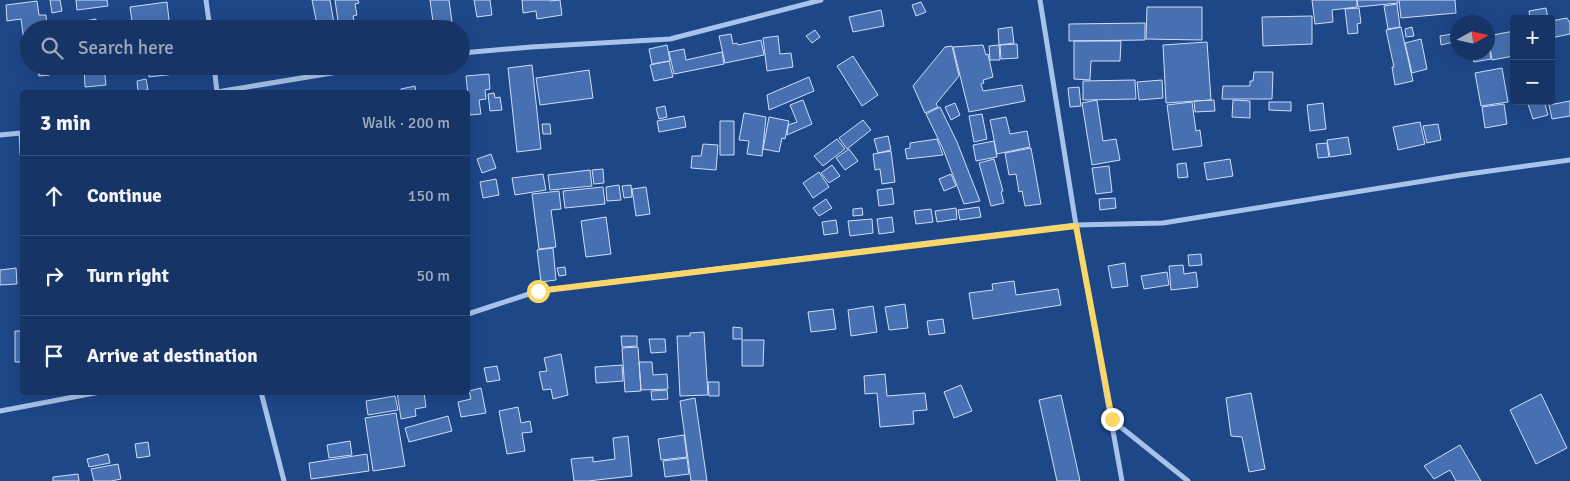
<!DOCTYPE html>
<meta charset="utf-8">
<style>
:root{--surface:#163566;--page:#23406f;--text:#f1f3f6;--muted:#9eabbf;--line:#35507a}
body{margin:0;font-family:Signika,sans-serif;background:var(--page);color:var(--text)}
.controls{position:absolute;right:15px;top:15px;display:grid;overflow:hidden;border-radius:5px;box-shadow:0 5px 20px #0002}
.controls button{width:45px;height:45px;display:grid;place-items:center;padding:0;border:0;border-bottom:1px solid var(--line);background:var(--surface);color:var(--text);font:25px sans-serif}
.compass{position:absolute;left:1450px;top:15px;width:45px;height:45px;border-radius:50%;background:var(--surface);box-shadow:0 5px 20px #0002;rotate:82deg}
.stop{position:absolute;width:15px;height:15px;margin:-11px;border:4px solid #fad767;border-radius:50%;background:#fff}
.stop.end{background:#fad767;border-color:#fff;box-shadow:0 1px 5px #0008}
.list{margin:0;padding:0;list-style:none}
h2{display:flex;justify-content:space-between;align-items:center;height:65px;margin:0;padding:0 20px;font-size:21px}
h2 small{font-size:16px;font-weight:400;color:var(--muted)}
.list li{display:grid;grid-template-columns:32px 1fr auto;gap:15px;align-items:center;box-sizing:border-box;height:80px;padding:0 20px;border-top:1px solid var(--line)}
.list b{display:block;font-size:19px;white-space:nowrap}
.list em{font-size:16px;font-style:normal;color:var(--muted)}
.icon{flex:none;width:28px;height:28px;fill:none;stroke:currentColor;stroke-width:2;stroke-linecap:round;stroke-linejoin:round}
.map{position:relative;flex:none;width:1570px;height:481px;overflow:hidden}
.search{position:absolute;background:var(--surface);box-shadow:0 5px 20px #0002;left:20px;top:20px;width:450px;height:55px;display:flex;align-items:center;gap:12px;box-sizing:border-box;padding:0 18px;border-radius:28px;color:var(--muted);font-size:19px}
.panel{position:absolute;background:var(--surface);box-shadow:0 5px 20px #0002;left:20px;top:90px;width:450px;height:305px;border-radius:5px}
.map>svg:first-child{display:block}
</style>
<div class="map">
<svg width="1570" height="481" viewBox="0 0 1570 481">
<rect width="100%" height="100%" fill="#1e4788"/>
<!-- building -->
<path fill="#4670b1" stroke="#cddef8" d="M 50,0 L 60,0 L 62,11 L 52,13 Z
M 76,0 L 107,0 L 108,6 L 77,10 Z
M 312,0 L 330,0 L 335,29 L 318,29 Z
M 335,0 L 358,0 L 359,3 L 355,4 L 357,15 L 353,16 L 355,25 L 339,28 Z
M 430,0 L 449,0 L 453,29 L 434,29 Z
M 474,0 L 490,0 L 492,15 L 477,17 Z
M 522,0 L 550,0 L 550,1 L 560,0 L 562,15 L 537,19 L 536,11 L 523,13 Z
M 1312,0 L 1357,0 L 1357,7 L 1332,10 L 1333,22 L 1315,24 Z
M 1357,0 L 1398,0 L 1398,3 L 1358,7 Z
M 1399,0 L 1455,0 L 1456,13 L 1401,18 Z
M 37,1 L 39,15 L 46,15 L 47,29 L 29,29 L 29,48 L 25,48 L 21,19 L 7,21 L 6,5 Z
M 167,2 L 170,29 L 153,29 L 153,25 L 133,28 L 130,7 Z
M 921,2 L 926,12 L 916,16 L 912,5 Z
M 1397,4 L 1400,27 L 1388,29 L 1384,6 Z
M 1147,7 L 1202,7 L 1202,40 L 1146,39 Z
M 1359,8 L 1361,23 L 1357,24 L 1358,33 L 1348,34 L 1345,9 Z
M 1546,8 L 1548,19 L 1530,19 L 1529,11 Z
M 881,10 L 884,26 L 853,32 L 849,17 Z
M 1312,16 L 1312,44 L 1263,46 L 1262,17 Z
M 1567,18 L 1570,23 L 1570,34 L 1551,38 L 1551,21 Z
M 96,19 L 97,29 L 80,29 L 79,22 Z
M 1145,23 L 1145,40 L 1069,41 L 1069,24 Z
M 1012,27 L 1014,43 L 999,45 L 998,29 Z
M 1401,27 L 1413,81 L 1395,85 L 1392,67 L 1394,67 L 1386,30 Z
M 1412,27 L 1414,36 L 1406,37 L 1405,29 Z
M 815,30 L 820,37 L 812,43 L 806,36 Z
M 1514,31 L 1514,56 L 1492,60 L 1488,36 Z
M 1458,33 L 1458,41 L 1441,45 L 1440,36 Z
M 731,34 L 733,44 L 737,43 L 738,45 L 761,40 L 764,55 L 725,63 L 719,36 Z
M 778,36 L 780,54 L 791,53 L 793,67 L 767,71 L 763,38 Z
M 1421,39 L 1427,69 L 1412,73 L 1405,43 Z
M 1488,40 L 1491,59 L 1474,62 L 1472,52 L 1488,52 Z
M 1074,41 L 1121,41 L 1120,61 L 1091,61 L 1090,80 L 1074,79 Z
M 1207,42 L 1211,100 L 1166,103 L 1163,45 Z
M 1017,44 L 1018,58 L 1001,59 L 1000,45 Z
M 667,45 L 670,61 L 652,64 L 649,49 Z
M 983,45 L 986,55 L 988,54 L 993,77 L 983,80 L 984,83 L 981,84 L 983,91 L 1022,85 L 1025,101 L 969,112 L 953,47 Z
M 999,45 L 1000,60 L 990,60 L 989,46 Z
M 952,46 L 959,76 L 936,104 L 938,107 L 925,113 L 913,86 L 945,47 Z
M 684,49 L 686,60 L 722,52 L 724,64 L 674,74 L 669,52 Z
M 853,56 L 878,95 L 862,106 L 837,66 Z
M 669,61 L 673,77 L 654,81 L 650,65 Z
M 532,65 L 541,149 L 517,152 L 508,68 Z
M 32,66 L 55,66 L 49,67 L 50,75 L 39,76 L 38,67 L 32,68 Z
M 84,66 L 104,66 L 106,85 L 85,87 Z
M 148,66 L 174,66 L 175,74 L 149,77 Z
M 1502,68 L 1508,102 L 1481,106 L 1475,73 Z
M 589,70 L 593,98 L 540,105 L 536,78 Z
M 1254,72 L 1273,72 L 1272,99 L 1222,99 L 1223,86 L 1250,86 L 1250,81 L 1253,81 Z
M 489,74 L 490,89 L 485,90 L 486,99 L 479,100 L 481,114 L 470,115 L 466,76 Z
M 809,77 L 814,91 L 769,110 L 767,95 Z
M 146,79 L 148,90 L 138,91 L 137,81 Z
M 1135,80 L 1136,99 L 1083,100 L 1083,81 Z
M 1162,80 L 1163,98 L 1139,100 L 1137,82 Z
M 415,86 L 416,92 L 401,92 L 401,89 Z
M 1079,87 L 1081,106 L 1070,107 L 1068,88 Z
M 494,93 L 495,98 L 500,97 L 502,110 L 490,111 L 488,94 Z
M 803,100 L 812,124 L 787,135 L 788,125 L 797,122 L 790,105 Z
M 1097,100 L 1103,141 L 1116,139 L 1120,160 L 1092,165 L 1082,103 Z
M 1214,100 L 1215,111 L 1195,112 L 1194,101 Z
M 1233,100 L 1250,101 L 1250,118 L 1232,117 Z
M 1527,101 L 1544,101 L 1548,115 L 1533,119 Z
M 1570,101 L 1570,116 L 1552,119 L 1549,105 Z
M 1192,102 L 1196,131 L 1200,130 L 1202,146 L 1173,150 L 1167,105 Z
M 1269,102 L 1291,102 L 1291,111 L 1269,110 Z
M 955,103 L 960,115 L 951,120 L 945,107 Z
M 1323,103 L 1326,129 L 1310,131 L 1307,105 Z
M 1504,104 L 1507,124 L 1485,128 L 1482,107 Z
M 665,106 L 667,117 L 659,119 L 656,108 Z
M 940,107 L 957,142 L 980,201 L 964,204 L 943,149 L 926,114 Z
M 744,113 L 766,117 L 762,156 L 747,154 L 749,141 L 739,140 Z
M 982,114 L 987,139 L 974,142 L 969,116 Z
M 684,116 L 686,127 L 659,132 L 657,121 Z
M 769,117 L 789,121 L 785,139 L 782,138 L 779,152 L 763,149 Z
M 1006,117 L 1010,134 L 1027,131 L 1030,147 L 997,154 L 990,120 Z
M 863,120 L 871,130 L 847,149 L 839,138 Z
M 720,121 L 734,121 L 734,155 L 720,155 Z
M 1420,122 L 1425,144 L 1398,150 L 1393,127 Z
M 542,124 L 550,124 L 551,134 L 543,134 Z
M 1438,124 L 1441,140 L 1427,143 L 1423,126 Z
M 888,136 L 891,150 L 878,153 L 874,139 Z
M 1348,137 L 1351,154 L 1330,157 L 1327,140 Z
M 837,139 L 845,149 L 823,166 L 814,156 Z
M 937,139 L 943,155 L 907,159 L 905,149 L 910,148 L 910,143 Z
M 994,141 L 997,157 L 976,161 L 973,145 Z
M 1327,143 L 1329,157 L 1318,158 L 1316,144 Z
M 703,144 L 718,145 L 716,170 L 691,168 L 692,156 L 701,156 Z
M 1031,148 L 1041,204 L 1025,206 L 1022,191 L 1019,192 L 1016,174 L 1009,175 L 1005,153 Z
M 849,149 L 858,161 L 845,170 L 836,158 Z
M 891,151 L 895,182 L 882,184 L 880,169 L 875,170 L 873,154 Z
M 491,154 L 496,168 L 482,173 L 477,159 Z
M 994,159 L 1003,191 L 1001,192 L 1004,203 L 991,206 L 979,163 Z
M 1230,159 L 1233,176 L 1207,180 L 1204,163 Z
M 1186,163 L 1188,177 L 1178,178 L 1177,164 Z
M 832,165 L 840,176 L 829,183 L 821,173 Z
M 1109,166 L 1112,192 L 1096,194 L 1092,168 Z
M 603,169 L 604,183 L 594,184 L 592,170 Z
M 590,170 L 592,186 L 550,190 L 548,175 Z
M 819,172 L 829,187 L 813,198 L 803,183 Z
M 543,174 L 546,190 L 515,195 L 512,178 Z
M 951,174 L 956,186 L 944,191 L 939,179 Z
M 496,179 L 499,195 L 483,198 L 480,182 Z
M 619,185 L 621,200 L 607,201 L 606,187 Z
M 631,185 L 632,197 L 624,198 L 622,186 Z
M 603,187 L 605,204 L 565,208 L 563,191 Z
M 646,187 L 650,214 L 636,216 L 632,189 Z
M 892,188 L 894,204 L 879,206 L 877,190 Z
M 559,191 L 561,209 L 551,210 L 556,247 L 539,249 L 532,194 Z
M 1115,198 L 1116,208 L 1100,210 L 1099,199 Z
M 826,199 L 832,208 L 819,216 L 813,208 Z
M 979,207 L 981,217 L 960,220 L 958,210 Z
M 862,208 L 863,215 L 853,216 L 853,209 Z
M 956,208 L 957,219 L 937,222 L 935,211 Z
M 931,209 L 933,222 L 916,224 L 914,211 Z
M 606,217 L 611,254 L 586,257 L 581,221 Z
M 892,217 L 894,232 L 879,234 L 877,219 Z
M 872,219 L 873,233 L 850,236 L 848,221 Z
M 836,220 L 838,233 L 824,235 L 822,222 Z
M 553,248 L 556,280 L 541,282 L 537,250 Z
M 1201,254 L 1202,265 L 1189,266 L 1188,255 Z
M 1125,263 L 1128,286 L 1112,288 L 1108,266 Z
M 1183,265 L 1184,274 L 1196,272 L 1198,287 L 1171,290 L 1169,266 Z
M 565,267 L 566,275 L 559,276 L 557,268 Z
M 16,268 L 17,284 L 0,285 L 0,270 Z
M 1167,272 L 1169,285 L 1144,289 L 1141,276 Z
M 1014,281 L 1016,295 L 1058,289 L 1061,305 L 973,319 L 969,293 L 993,290 L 992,284 Z
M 905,304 L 908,328 L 889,330 L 885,307 Z
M 873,306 L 877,332 L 851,336 L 848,310 Z
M 833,309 L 836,329 L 811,332 L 808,312 Z
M 943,319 L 945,333 L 929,335 L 927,321 Z
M 733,327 L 742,328 L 742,339 L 733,339 Z
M 15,331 L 22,331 L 22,362 L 15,362 Z
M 704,332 L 708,395 L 680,396 L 677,336 L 690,336 L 690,333 Z
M 621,336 L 637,336 L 637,346 L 622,347 Z
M 649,339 L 665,339 L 666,352 L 651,353 Z
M 742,340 L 764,340 L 763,366 L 742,366 Z
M 638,347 L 641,391 L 625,392 L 622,348 Z
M 561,354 L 568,395 L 553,399 L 551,389 L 543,390 L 539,372 L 547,371 L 544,358 Z
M 639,362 L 652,362 L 653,375 L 667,374 L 668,389 L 641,390 Z
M 622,365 L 623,381 L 596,383 L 595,367 Z
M 497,366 L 500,380 L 487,382 L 484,368 Z
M 885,374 L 887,396 L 925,393 L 927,410 L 913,411 L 914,424 L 880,427 L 877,393 L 865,394 L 864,376 Z
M 708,382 L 719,382 L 719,396 L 709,396 Z
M 961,385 L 972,411 L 954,418 L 944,392 Z
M 481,388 L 486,413 L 461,417 L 458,402 L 471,399 L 469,391 Z
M 667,390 L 668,399 L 652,400 L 651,391 Z
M 397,392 L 424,392 L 426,407 L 415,409 L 416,416 L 401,419 Z
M 1251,393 L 1265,469 L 1249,472 L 1242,437 L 1231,436 L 1226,398 Z
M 1541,394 L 1567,448 L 1536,464 L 1510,410 Z
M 1061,395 L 1080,481 L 1057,481 L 1039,400 Z
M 395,396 L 398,410 L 368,415 L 366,401 Z
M 695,398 L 707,481 L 691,481 L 680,401 Z
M 518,407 L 521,423 L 530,421 L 532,432 L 522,433 L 525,451 L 507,454 L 499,411 Z
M 396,413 L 405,466 L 373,471 L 365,418 Z
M 448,416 L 452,431 L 409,442 L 405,428 Z
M 684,435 L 687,457 L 661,460 L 658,439 Z
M 628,436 L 632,476 L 588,481 L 574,481 L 571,459 L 593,457 L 593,462 L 615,459 L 613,438 Z
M 350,441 L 352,455 L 329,458 L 327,445 Z
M 148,442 L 150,456 L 137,458 L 135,444 Z
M 1460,445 L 1481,481 L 1456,481 L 1450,470 L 1434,479 L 1424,466 Z
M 108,454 L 110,463 L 89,467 L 87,459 Z
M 367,454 L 369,471 L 311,479 L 309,463 Z
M 687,458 L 689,474 L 665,477 L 663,461 Z
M 118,464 L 121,479 L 111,481 L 94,481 L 91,469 Z
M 78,474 L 79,481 L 53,481 L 53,477 Z"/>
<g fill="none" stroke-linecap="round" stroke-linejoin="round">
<!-- minor -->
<path stroke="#a8c3eb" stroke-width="5" d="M 206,0 L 210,29
M 1040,0 L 1076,225 L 1122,481
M 461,53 L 531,47 L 670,39 L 821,0
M 214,66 L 217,92
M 217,92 L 374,66
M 0,135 L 21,133 L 22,154
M 468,314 L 538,291 L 756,264 L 1076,225 L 1163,223 L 1461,175 L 1570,160
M 261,392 L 284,481
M 0,411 L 100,392
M 1112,420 L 1188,481"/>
</g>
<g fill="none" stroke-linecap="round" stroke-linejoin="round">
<!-- route -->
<path stroke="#fad767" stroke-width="6" d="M 538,291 L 1076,226 L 1112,419"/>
</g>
</svg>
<div class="controls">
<button>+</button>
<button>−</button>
</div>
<svg class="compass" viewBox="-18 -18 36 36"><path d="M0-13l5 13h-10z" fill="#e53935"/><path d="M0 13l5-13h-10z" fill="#9eabbf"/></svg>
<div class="stop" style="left:538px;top:291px"></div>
<div class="stop end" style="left:1112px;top:419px"></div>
<div class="search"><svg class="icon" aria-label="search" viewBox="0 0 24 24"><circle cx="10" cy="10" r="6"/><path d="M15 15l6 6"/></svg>Search here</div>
<section class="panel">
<h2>3 min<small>Walk · 200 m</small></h2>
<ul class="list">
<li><svg class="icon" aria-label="ahead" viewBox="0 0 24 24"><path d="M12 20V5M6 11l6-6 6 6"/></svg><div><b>Continue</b></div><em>150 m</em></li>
<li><svg class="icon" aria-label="right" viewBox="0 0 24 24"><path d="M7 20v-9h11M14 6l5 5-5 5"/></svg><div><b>Turn right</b></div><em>50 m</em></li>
<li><svg class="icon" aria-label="arrive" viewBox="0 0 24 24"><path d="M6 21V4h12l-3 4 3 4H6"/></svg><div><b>Arrive at destination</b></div></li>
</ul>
</section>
</div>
